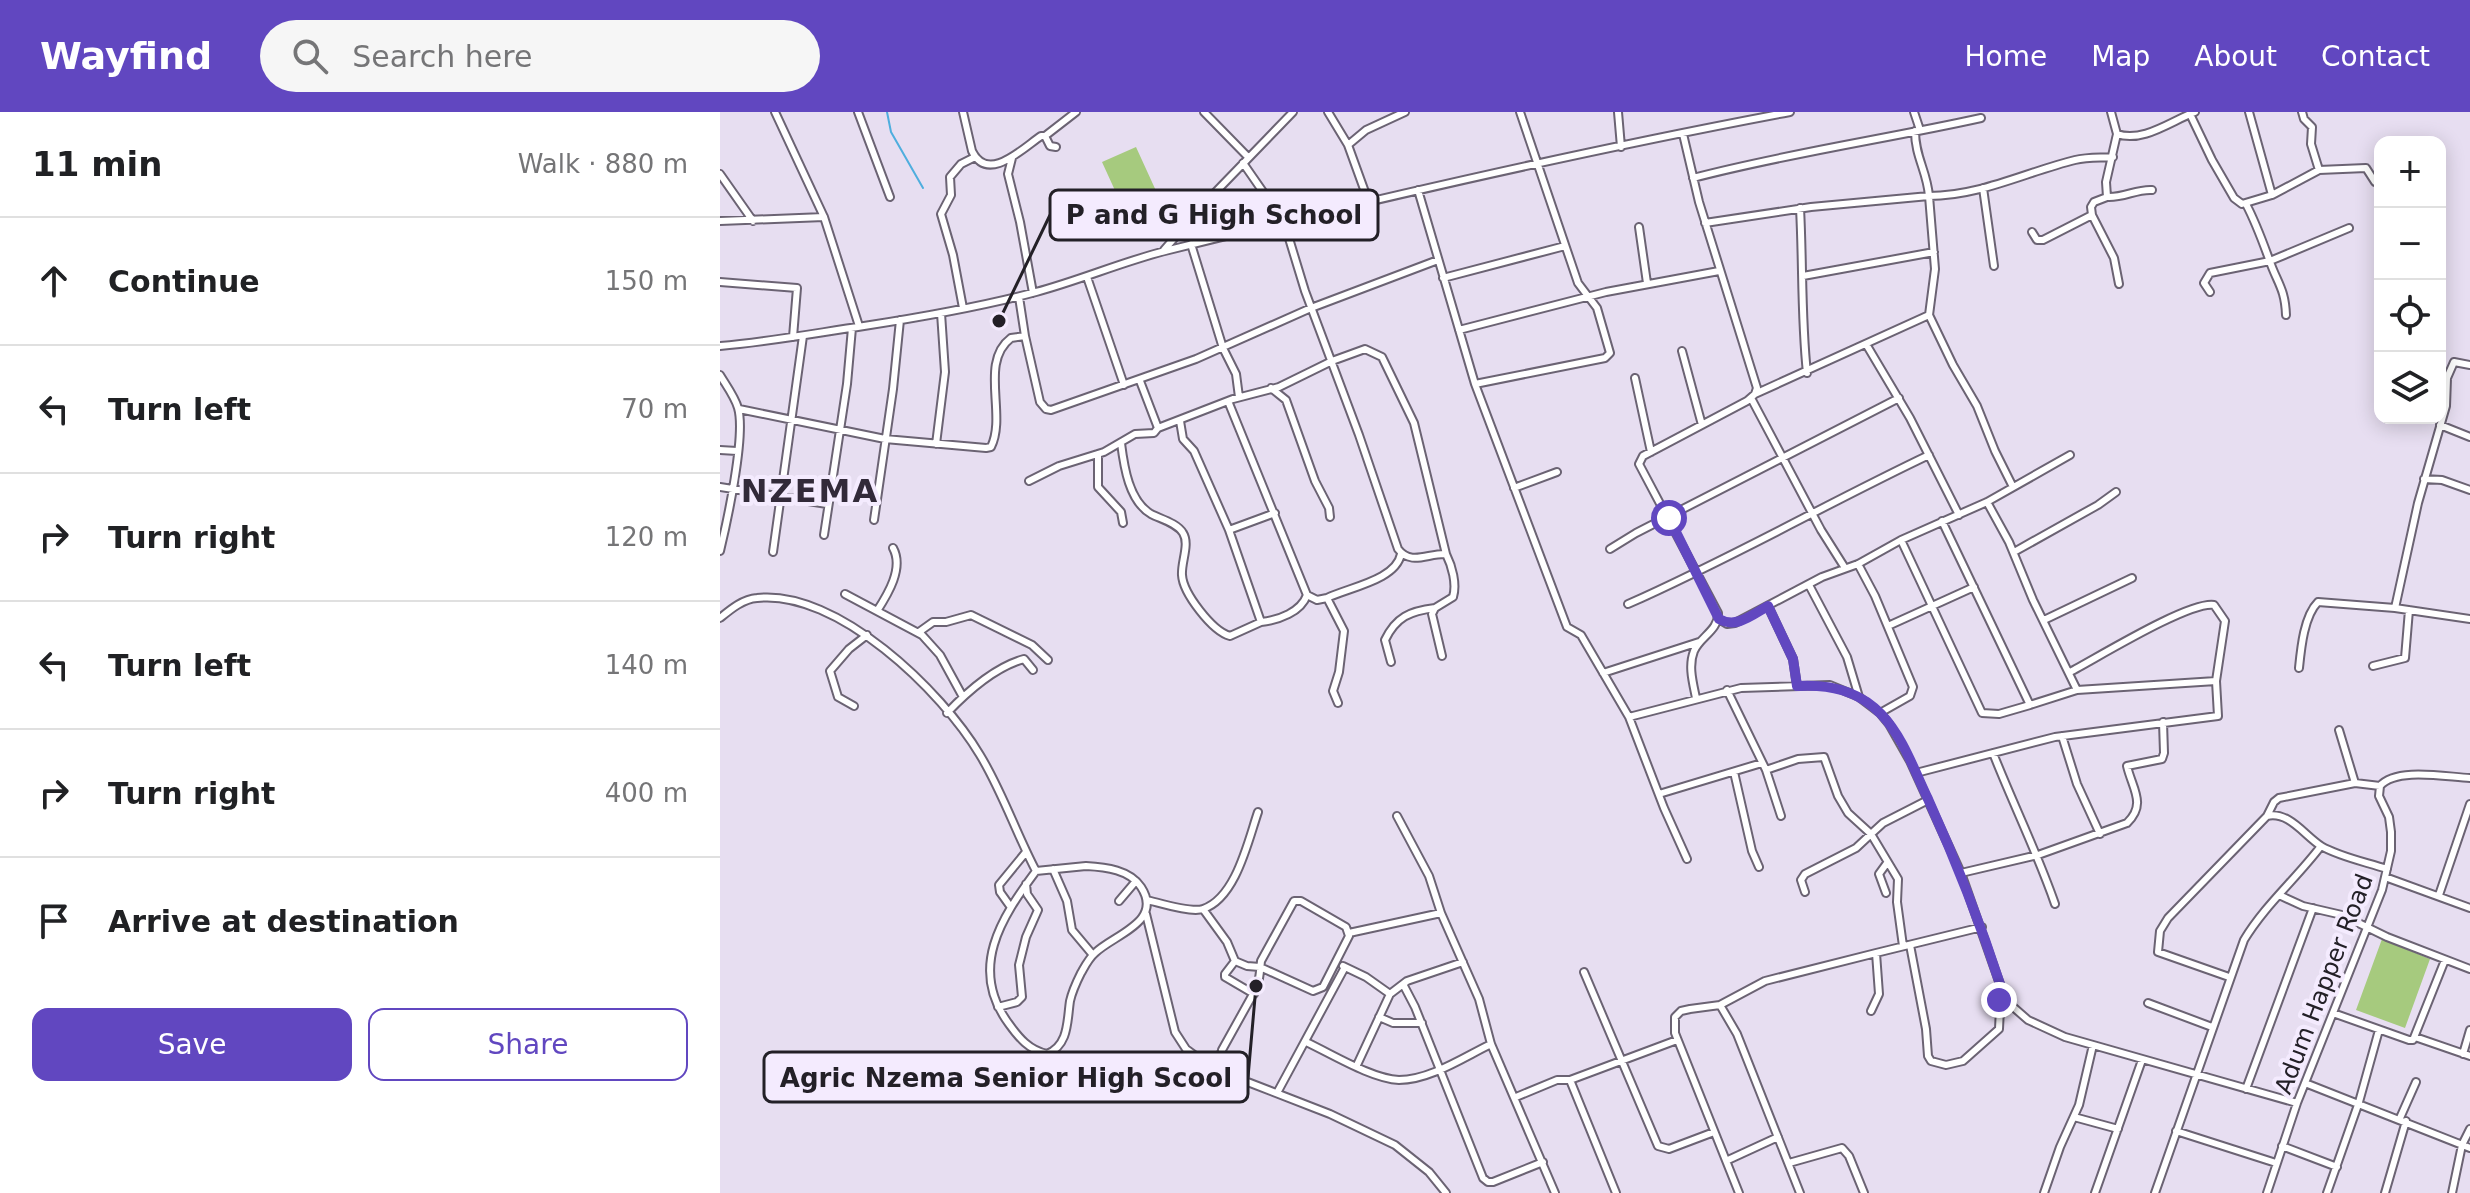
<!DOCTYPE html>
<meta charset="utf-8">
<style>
:root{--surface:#fff;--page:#f6f6f6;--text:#202124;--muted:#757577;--line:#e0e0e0;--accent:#6147c0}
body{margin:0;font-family:"DejaVu Sans",sans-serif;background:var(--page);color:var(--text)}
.controls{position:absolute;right:24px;top:24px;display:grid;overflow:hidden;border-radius:16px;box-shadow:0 4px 20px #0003}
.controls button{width:72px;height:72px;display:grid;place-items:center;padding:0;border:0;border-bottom:2px solid var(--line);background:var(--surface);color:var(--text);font:40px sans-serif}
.stop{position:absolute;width:24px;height:24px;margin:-18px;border:6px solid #6147c0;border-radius:50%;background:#fff}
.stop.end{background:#6147c0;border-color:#fff;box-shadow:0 2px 8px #0008}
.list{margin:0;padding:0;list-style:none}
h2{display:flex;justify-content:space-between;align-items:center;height:104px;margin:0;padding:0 32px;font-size:34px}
h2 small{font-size:26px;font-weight:400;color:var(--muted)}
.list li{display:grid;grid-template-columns:52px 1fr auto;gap:24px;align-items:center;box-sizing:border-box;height:128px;padding:0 32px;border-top:2px solid var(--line)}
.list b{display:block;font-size:30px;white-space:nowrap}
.list em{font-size:26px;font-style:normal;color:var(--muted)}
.actions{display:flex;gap:16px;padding:24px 32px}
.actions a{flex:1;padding:18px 0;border:2px solid var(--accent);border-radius:16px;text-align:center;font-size:28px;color:var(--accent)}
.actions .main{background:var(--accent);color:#fff}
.icon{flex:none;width:44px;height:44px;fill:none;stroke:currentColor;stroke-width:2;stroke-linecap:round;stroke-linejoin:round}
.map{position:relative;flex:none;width:1750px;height:1081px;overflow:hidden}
header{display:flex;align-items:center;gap:48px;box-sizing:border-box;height:112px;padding:0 40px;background:var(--accent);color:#fff}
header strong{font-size:38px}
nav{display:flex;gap:44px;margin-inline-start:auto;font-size:28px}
.search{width:560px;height:72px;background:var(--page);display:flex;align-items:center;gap:20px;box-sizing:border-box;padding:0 28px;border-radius:44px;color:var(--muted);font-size:30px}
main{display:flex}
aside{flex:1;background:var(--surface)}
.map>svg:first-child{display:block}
</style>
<header>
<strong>Wayfind</strong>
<div class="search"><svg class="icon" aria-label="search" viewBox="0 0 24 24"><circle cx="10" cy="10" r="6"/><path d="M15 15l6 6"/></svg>Search here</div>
<nav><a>Home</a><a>Map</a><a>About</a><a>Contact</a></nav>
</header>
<main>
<aside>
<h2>11 min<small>Walk · 880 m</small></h2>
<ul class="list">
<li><svg class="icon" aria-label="ahead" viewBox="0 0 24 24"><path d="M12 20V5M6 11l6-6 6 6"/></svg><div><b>Continue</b></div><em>150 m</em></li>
<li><svg class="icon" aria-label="left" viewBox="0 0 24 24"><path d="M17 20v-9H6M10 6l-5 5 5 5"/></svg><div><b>Turn left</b></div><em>70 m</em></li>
<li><svg class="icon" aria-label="right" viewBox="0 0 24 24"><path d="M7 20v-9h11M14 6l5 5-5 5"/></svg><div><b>Turn right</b></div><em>120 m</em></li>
<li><svg class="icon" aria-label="left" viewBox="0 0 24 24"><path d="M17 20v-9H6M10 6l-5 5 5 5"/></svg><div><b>Turn left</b></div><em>140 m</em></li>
<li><svg class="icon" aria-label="right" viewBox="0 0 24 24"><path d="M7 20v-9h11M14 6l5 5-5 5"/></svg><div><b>Turn right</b></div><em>400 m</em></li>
<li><svg class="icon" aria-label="arrive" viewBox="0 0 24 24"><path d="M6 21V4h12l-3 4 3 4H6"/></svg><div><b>Arrive at destination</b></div></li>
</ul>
<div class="actions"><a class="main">Save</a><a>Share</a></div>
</aside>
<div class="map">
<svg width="1750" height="1081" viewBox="0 0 1750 1081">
<rect width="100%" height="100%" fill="#e7def1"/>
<!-- green -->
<path fill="#a6ca7e" d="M 416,35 L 437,81 L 403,96 L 382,50 Z
M 1662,827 L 1710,847 L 1685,916 L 1636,898 Z"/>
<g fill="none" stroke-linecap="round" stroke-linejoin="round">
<!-- stream -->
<path stroke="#4faede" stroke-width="2" d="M 167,0 L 171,20 L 203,76"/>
<!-- minor casing -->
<g stroke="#6b6373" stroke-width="10">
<path id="minor" d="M 55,0 L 104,105 L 139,214
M 138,0 L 170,85
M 243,0 L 252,39 C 268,72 303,36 321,24 L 325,24 L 330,34 L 336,35
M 484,0 L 528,45
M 608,0 L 628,33 L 649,91
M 898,0 L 901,35
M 1194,0 L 1200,18
M 1529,0 L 1552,83
M 1582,0 L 1584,7 L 1592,15 L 1591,32 L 1599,58
M 1470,2 L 1492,48 L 1514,86 L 1522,92 L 1552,83 L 1599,58 L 1646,56 L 1655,70 L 1660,71
M 1195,19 C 1195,45 1207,59 1209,84 C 1260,84 1306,60 1355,48 C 1368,45 1381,46 1393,45
M 963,22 L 979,90 L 1037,276 L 1035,282 L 1027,289 L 923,344 L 919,352 L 998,501 C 999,518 980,525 974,539 C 968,554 973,571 976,586
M 1397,22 C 1423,31 1451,9 1475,0
M 325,24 L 356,0
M 628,33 L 646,18 L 685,0
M 292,46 L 288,62 L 300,110 L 313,181
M 523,51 L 564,110 L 585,179 L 639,323 L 678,437 C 691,454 708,441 726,442 C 732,454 737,472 733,485 L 715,496 L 712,502 L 722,544
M 0,62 L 33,109
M 973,66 C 1068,41 1166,27 1261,6
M 1263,76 L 1274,154
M 698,78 L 755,272 L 847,515 L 861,523 L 909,605 L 944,696 L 967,747
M 1387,85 C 1404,86 1416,77 1432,78
M 1526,92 C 1536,111 1542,128 1549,147 C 1557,171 1565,176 1566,203
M 1080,96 C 1083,151 1081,206 1087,261
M 1372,103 L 1394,146 L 1399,172
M 0,109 L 104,105
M 985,111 L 1091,95 L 1209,84 L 1215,157 L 1209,203 L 1233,253 L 1257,294 L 1275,339 L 1293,375
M 919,115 L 927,171
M 1312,120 L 1317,128 L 1323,128 L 1372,103 L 1371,95 L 1374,90 L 1387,85 L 1386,70 L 1397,22 L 1391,0
M 471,132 L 503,236 L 516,262 L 519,285
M 444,138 L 483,93 L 573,0
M 1083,164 L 1214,140
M 367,165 L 404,273
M 723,166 L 845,134
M 0,170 L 77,176 L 73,225
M 1490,180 L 1484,171 L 1490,161 L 1550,149 L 1629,116
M 299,185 L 305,224 L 320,290 L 326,297 L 331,298 L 476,247 L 591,196 L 718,148
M 243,196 L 233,143 L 221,102 L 231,83 L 230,65 L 241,52 L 255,45
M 739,218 L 886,180 L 999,159
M 1146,232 L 1190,306 L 1239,403
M 0,234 C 48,230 96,221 144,214 C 202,205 260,195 316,180 C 361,168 404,149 449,138 C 654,87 862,39 1070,0
M 962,239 L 982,313
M 0,263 C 6,273 15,285 18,296 C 26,323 7,410 0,439
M 915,266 L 931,340
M 420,269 L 438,316
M 755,272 L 885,246 L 890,241 L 877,196 L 858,171 L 800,0
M 551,276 L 566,288 L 595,369 L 609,396 L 610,405
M 1035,282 L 1209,203
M 1031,286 L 1101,418 L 1125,456
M 508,289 L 587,483 L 597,488 L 607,486 C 630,475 676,468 681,442
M 19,297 L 165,327 L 266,336 L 271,335 C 287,303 259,250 291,226 L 305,224
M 460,309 L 463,327 L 474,339 L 509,418 L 555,401
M 1720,313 L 1750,325
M 401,331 C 404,355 409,389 431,402 C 441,407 457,411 463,421 C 470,432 461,450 462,463 C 463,481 492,519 510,524 L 541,510
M 216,332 L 225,260 L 221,201
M 0,338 L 17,339
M 378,342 L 378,375 L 401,400 L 403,411
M 1704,367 L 1722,368 L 1750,378
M 309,369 L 339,354 L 384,340 L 415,322 L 434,321 L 438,316 L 513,287 L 559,275 L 612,249 L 645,237 L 662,245 L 694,311 L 726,442
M 0,375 L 107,392
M 794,376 L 837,360
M 1267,390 L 1289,430 L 1313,488 L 1357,578
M 154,408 L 173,277 L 180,208
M 1222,409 L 1310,593 L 1357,578 L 1496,569
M 509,418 L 541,510 C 559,508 581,500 587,483
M 104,423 L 127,272 L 132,216
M 1181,428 L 1262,601 L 1279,602 L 1310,593
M 890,437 L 916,421 L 1179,286
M 53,440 L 83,224
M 1294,440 L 1378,393 L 1396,380
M 1138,452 L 1155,484 L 1193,575 L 1190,584 L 1160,601
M 1089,473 L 1127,545 L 1139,585
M 125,482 L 202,523 L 220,543 L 243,585
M 607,486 L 624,519 L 619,560 L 613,579 L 618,591
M 908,492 C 1010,447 1108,391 1209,343
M 1048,494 L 1073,547 L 1077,574
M 1675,496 L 1698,391 L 1726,294 L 1727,266 L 1734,250 L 1750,253
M 157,499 C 168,482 184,456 173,436
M 0,506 C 11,497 23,487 37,486 C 117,477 222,579 260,643 C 282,679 296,721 316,759
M 999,507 L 1007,512 L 1015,511 L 1102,465 L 1138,452 L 1181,428 L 1267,390 L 1350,343
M 1324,508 L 1412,466
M 1168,514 L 1254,475
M 199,520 L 213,510 L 226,510 L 251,503 L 312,533 L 328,548
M 671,550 L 665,528 C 676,505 690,499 715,496
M 1653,554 L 1685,546 L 1689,498
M 1579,556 C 1581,536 1584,504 1598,490 L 1675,496 L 1750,507
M 883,561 L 979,530
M 1007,578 L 1046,658 L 1061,704
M 134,594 L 118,585 L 110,559 L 129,537 L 147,523
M 227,601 C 248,579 275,555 304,547 L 313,558
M 909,605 L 1021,576 L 1110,573 L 1139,585 L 1160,601 L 1169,612 L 1190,649 L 1241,761 L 1281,875 L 1292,894 L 1308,908 L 1345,925 L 1577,991
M 1619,618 L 1635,671 L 1660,674
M 1342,624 L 1357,672 L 1380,722
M 1273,641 C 1293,692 1317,740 1335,792
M 1046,658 L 1078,647 L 1104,645 L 1118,684 L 1128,701 L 1151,722 L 1163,711 L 1208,688
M 1014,660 L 1032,739 L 1039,755
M 1196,661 L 1335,625 L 1498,604 L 1496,569 L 1505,509 L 1494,493 C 1469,489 1377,546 1350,560
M 1660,674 C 1676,655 1726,665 1750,666
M 939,682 L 1042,651
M 677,704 L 709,764 L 721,801 L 759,887 L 771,932 L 835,1081
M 1547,704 L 1554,690 L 1559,686 L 1635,671
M 366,754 C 386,755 410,758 421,775 C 444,810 393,823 375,841 C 369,846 365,854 361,861 C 357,869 352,880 350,889 C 347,909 349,933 327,942 C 309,938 299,926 289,912 C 248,857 281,806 316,759 Z
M 333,757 L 347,789 L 352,818 L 373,843
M 1241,761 L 1318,743 L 1407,711 C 1427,692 1412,676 1407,654 L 1442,647 L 1444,641 L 1443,610
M 1665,765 L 1750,796
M 1085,780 L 1081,768 L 1085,762 L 1136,736 L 1151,722 L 1178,767 L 1177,790 L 1183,834
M 1166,781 L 1159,762 L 1167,751
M 1559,783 L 1583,794 L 1622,803 L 1667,825 L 1750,857
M 1719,783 L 1750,692
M 427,788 C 440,791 471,801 483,797 C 516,786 528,729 538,700
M 399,789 L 416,769
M 290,794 L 280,780 L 279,773 L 306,740
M 483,797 L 507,830 L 515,849 L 527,854 L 540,855 L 593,879 L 603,875 L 629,824 L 626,815 L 581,789 L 574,789 L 541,849 C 540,858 540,866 537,875 L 502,938
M 426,802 L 455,920 L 466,937 L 499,961 L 525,969 L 610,1002 L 675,1033 L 709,1060 L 726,1081
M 629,821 L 721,801
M 1190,833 L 1206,917 L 1208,944 L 1211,949 L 1226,953 L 1243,949 L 1279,917 L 1281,875
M 515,849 L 505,862 L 505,865 L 534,882
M 623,854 L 646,865 L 670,882
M 864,860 L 938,1034 L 949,1037 L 994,1020
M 1509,865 L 1438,840 L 1440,819 L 1448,806 L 1547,704 C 1569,699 1584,723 1601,734 C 1620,745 1646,750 1667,757
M 683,872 L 695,895 L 763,1066 L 768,1070 L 773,1070 L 823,1050
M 1428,891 L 1492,915
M 1000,893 L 1045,869 L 1156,841
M 278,895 L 297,890 L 302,885 L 299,853 L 306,825 L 318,798 L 307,782 L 306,772
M 1151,899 L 1159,882 L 1156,841 L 1262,815
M 1613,901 L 1689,928 L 1693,928 L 1725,848
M 659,905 L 673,911 L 702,911
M 1695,925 L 1750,944
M 586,930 C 612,942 652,967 679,968 C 710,968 744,945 771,932
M 1743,942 L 1750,918
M 637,953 L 670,882 L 687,869 L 743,850
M 491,957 L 500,942
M 1585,971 L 1750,1036
M 1526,977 L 1593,796
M 557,981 L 625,855
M 796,985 L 837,968 L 850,968
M 1354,1005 L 1398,1017
M 1680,1006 L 1696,970
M 1456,1019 L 1556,1051
M 1562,1034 L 1617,1055
M 1008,1048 L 1058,1025
M 1069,1051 L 1122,1036 L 1129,1044 L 1144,1081
M 896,1081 L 850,968 L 957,928
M 1019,1081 L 955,921 L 955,905 L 961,899 L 970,897 L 1000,893 L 1017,922 L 1080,1081
M 1324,1081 L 1340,1035 L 1359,993 L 1373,933
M 1375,1081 L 1422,948
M 1435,1081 L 1524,828 C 1545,793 1576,767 1601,734
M 1547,1081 L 1577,991 L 1662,778 L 1671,739 L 1671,720 L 1669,705 L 1659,684 L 1660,674
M 1607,1081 L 1639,990 L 1659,918
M 1665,1081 L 1686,1009
M 1732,1081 L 1742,1033 L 1750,1017"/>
</g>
<!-- minor -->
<use href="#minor" stroke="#fff" stroke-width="6"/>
</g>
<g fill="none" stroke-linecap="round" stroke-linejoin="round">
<!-- route -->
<path stroke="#6147c0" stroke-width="10" d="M 949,406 L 999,507 C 1016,517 1032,503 1048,494 L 1073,547 L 1077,574 C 1109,572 1138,578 1161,602 C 1183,625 1194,658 1208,687 C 1236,749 1260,810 1281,875 L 1279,888"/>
</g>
<g text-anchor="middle" stroke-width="8" stroke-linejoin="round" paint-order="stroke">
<!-- street labels -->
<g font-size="24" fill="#232027" stroke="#f4ebfe">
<text transform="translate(1604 872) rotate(-69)" y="8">Adum Happer Road</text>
</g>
<!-- district labels -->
<g font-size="32" font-weight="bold" letter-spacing="2" fill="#322a39" stroke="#f4ebfe">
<text x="90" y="390">NZEMA</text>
</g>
</g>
<!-- callouts -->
<path fill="none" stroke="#232027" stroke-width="3" d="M279 209L330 103M536 874L528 965"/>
<g fill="#232027" stroke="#f4ebfe" stroke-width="3">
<circle cx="279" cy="209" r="8"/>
<circle cx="536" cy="874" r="8"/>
</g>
<g fill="#f4ebfe" stroke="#232027" stroke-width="3">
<rect x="330" y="78" width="328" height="50" rx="8"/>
<rect x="44" y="940" width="484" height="50" rx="8"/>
</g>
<g font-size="26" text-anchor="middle" font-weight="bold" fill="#232027">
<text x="494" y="112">P and G High School</text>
<text x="286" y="975">Agric Nzema Senior High Scool</text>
</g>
</svg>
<div class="controls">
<button>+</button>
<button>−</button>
<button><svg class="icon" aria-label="locate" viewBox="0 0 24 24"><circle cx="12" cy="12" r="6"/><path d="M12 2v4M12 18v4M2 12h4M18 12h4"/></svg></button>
<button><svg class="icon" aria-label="layers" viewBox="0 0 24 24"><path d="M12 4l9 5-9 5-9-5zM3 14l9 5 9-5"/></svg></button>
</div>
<div class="stop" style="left:949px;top:406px"></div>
<div class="stop end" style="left:1279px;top:888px"></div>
</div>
</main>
